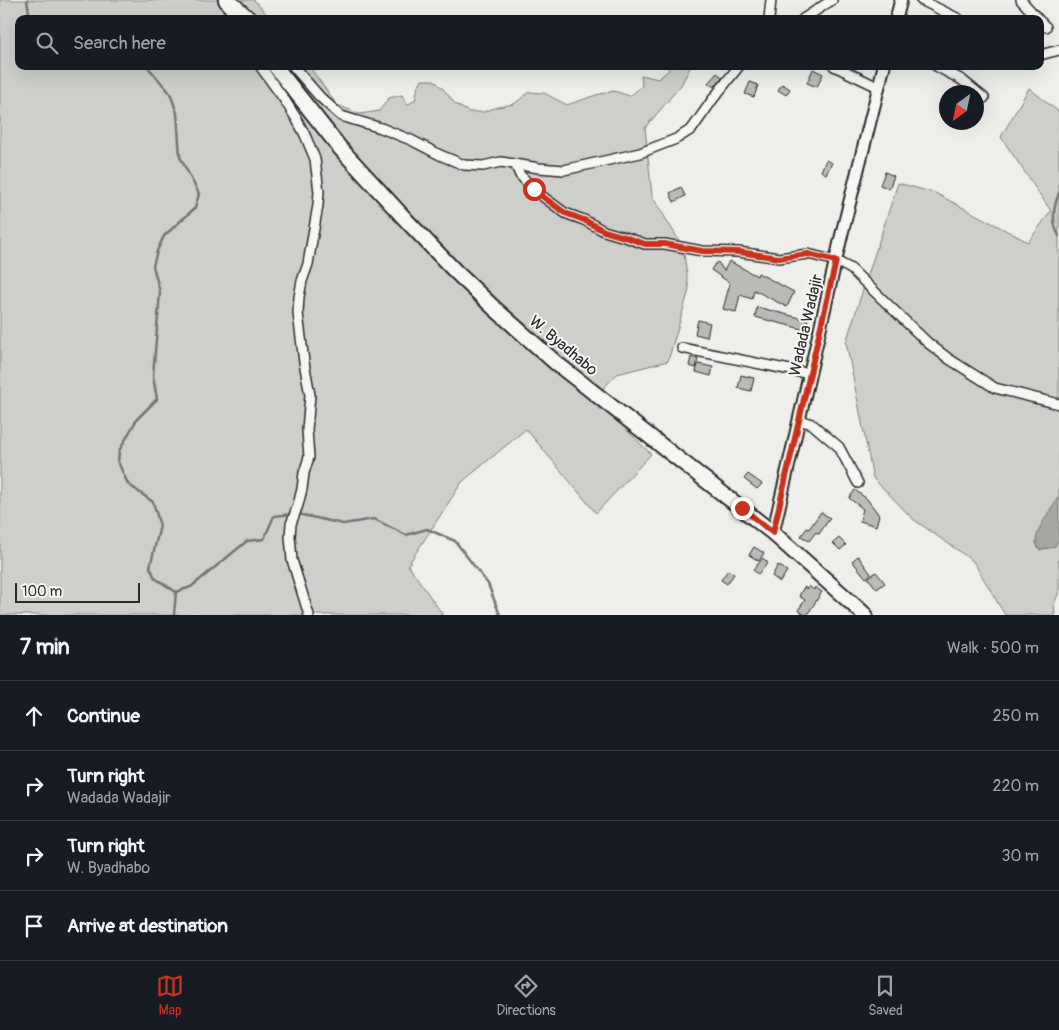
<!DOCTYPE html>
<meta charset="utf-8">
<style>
:root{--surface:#171b24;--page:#242831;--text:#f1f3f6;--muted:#9ea1a6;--line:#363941;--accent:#c8321e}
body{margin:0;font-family:Pangolin,sans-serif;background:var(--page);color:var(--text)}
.compass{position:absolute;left:939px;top:85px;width:45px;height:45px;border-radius:50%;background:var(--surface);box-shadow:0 5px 20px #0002;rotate:213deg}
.scale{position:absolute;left:15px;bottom:12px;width:125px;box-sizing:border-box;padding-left:5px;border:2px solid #2b2b2b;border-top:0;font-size:14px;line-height:18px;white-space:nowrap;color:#2b2b2b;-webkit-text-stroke:4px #f6f6f2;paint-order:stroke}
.stop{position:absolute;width:15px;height:15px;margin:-11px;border:4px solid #c8321e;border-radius:50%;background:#fff}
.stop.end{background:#c8321e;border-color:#fff;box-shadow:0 1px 5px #0008}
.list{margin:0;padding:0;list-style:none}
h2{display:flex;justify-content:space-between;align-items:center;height:65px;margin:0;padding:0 20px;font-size:21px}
h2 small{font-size:16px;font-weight:400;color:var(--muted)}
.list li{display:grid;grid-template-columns:32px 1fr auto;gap:15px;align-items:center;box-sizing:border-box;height:70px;padding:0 20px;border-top:1px solid var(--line)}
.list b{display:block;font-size:19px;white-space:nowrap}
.list p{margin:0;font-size:16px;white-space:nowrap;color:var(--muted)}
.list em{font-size:16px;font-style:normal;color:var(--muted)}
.icon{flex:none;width:28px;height:28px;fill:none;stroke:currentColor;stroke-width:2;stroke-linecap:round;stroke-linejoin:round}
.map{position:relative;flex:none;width:1059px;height:615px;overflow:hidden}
.search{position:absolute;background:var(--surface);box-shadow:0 5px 20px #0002;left:15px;right:15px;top:15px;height:55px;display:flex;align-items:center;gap:12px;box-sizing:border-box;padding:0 18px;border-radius:10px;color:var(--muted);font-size:19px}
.sheet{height:345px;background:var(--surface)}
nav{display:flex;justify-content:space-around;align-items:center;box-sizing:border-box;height:70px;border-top:1px solid var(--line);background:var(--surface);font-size:14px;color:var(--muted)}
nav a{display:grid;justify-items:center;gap:2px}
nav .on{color:var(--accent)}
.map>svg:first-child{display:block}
</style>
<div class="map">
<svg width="1059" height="615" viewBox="0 0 1059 615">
<rect width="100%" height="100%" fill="#eeeeea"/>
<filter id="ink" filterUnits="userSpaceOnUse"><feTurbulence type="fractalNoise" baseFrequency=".02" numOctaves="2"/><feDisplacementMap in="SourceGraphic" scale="10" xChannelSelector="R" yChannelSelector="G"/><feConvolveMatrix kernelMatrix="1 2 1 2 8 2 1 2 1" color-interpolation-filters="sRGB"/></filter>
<g filter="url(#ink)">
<!-- green -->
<path fill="#cececa" stroke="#7c7c7a" d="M 0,0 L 254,0 L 271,19 L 19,19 L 19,66 L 309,66 L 337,105 L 360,114 L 379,111 L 389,98 L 402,95 L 407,105 L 415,100 L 418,86 L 422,80 L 434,80 L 446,92 L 455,104 L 469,112 L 483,112 L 498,107 L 514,104 L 529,92 L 544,93 L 567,105 L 596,95 L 614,91 L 630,96 L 642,86 L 641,75 L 658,79 L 669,70 L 667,66 L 691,66 L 681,85 L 645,128 L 652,196 L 683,247 L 689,290 L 668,361 L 617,374 L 594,398 L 651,454 L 596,513 L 526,429 L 462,482 L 408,565 L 443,615 L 0,615 Z
M 1029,88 L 1059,112 L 1059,496 L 1046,517 L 1039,534 L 1036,542 L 1039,549 L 1053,547 L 1059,540 L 1059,559 L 1058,561 L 1059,562 L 1059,592 L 1054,604 L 1055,615 L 1005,615 L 973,561 L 913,519 L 873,478 L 846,342 L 898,183 L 935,193 L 1028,242 L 1051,211 L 1001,137 Z"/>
<!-- water -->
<path fill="#a6a6a3" stroke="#757573" d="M 1059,496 L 1059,540 L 1054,547 L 1039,550 C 1038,549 1036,542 1036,541 C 1036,530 1053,506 1059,496 Z"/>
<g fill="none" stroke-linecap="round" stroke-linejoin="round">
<!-- stream -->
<path stroke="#757573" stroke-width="2.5" d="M 27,0 L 30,19
M 147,66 L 170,93 L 177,113 L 180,157 L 199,194 L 195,208 L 164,236 L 157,251 L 153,266 L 160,292 L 153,376 L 157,399 L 137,419 L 119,451 L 118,462 L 128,484 L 153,502 L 160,526 L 150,567 L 155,578 L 176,592 L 174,615
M 1059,193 C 1053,208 1051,222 1059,236
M 298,514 L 343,524 L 374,519 L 406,535 L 427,529 L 455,541 L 488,584 L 500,615
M 176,592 L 191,587 L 247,541 L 264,539 L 274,516 L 292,514"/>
</g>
<!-- building -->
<path fill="#babab7" stroke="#2b2b2b" d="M 813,69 L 823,74 L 817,87 L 807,83 Z
M 717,73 L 722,77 L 714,87 L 708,83 Z
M 750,82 L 758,85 L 754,97 L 745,94 Z
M 782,84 L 790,89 L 786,95 L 778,90 Z
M 826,160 L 832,163 L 826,174 L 821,171 Z
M 885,172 L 894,176 L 889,189 L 880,185 Z
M 681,187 L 685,196 L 674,202 L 670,193 Z
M 729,261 L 757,276 L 758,273 L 794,292 L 787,307 L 754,290 L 752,299 L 740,295 L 736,312 L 723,309 L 730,283 L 711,270 L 714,265 L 718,262 L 724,271 Z
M 757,307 L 808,320 L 806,330 L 755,317 Z
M 698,320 L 710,323 L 707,337 L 695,334 Z
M 691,357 L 698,359 L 696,368 L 689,366 Z
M 698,364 L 713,367 L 711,376 L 696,372 Z
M 741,375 L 754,378 L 751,391 L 738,388 Z
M 748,474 L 762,484 L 757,489 L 744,479 Z
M 855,490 L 867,499 L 879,515 L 876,526 L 860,521 L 863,509 L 849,498 Z
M 821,512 L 830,518 L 819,534 L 816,532 L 809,541 L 801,536 L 807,528 L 809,529 Z
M 839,538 L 846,545 L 840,550 L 833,543 Z
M 754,547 L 764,553 L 759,561 L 749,555 Z
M 858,556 L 871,574 L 866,578 L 852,561 Z
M 763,558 L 768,563 L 758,574 L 753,570 Z
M 778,565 L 787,571 L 780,582 L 772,576 Z
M 728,570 L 734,574 L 727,584 L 721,580 Z
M 876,572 L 885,583 L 877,589 L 868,578 Z
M 809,586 L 814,590 L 815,587 L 822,592 L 807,615 L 805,615 L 798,610 L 805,600 L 799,596 L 804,587 L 807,589 Z"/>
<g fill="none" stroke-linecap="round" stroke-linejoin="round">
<!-- minor casing -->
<g stroke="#2b2b2b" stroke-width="12">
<path id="minor" d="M 232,0 L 253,19
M 921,0 L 959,19
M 1021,0 L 1038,19
M 769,19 L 771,0
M 803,19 L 832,0
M 1040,21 L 1046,27
M 1040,55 L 1059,50
M 260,66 L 284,99 L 296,118 L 305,135 L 315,159 L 319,192 L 318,205 L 308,264 L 302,281 L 299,297 L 298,313 L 304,362 L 310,395 L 307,430 L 309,457 L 304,473 L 302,489 L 298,505 L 291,524 L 290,536 L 292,560 L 309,615
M 293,66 L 320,97 L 341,116 L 381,128 L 411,140 L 440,155 L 464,165 L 483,166 L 501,162 L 539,168 L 564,170 L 640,153 L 676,139 L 692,129 L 713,99 L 739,66
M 834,66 L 878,87
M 936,66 L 962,80 L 984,98
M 515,164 L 520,175 L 527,182 L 542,196 L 565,213 L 584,220 L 604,231 L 628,238 L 645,244 L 665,244 L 702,251 L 739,252 L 779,258 L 808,254 L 836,261 L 851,269 L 928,343 L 949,359 L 995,388 L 1059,404
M 682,348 L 810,374
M 799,420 L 812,424 L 839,447 L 858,483"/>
</g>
<!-- tertiary casing -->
<g stroke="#2b2b2b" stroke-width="15">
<path id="tertiary" d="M 896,19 L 901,0
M 773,533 L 842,233 L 884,66"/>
</g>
<!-- primary casing -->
<g stroke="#2b2b2b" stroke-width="18">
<path id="primary" d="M 226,0 L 240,19
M 275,66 L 340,148 L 407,221 L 455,271 L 494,308 L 556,363 L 773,533 L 865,615"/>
</g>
<!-- minor -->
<use href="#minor" stroke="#f6f6f2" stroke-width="9"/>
<!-- tertiary -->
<use href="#tertiary" stroke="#f6f6f2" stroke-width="11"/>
<!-- primary -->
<use href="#primary" stroke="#f6f6f2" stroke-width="14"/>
</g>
</g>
<g fill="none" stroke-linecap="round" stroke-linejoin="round" filter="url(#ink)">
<!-- route -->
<path stroke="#c8321e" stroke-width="6" d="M 534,189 L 542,196 L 565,213 L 584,220 L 604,231 L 628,238 L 645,244 L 665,244 L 702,251 L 739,252 L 779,258 L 808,254 L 836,261 L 773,533 L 742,508"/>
</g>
<g text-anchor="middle" stroke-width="4" stroke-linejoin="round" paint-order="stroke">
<!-- street labels -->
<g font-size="16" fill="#2b2b2b" stroke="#f6f6f2">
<text transform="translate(805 325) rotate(-77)" y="6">Wadada Wadajir</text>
<text transform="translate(564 345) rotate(40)" y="6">W. Byadhabo</text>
</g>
</g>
</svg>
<svg class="compass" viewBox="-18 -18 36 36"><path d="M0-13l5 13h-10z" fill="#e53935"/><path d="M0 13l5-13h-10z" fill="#9ea1a6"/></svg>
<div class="scale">100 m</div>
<div class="stop" style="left:534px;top:189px"></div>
<div class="stop end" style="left:742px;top:508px"></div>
<div class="search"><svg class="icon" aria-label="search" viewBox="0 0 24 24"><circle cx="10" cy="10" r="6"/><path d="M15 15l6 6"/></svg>Search here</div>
</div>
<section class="sheet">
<h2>7 min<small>Walk · 500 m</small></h2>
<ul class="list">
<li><svg class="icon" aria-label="ahead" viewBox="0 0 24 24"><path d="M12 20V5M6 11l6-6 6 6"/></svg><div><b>Continue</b></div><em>250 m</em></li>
<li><svg class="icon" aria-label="right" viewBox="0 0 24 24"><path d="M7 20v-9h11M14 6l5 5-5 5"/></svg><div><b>Turn right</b><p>Wadada Wadajir</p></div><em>220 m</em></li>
<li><svg class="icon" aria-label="right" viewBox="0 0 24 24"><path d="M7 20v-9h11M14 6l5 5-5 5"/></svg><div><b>Turn right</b><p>W. Byadhabo</p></div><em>30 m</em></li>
<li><svg class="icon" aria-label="arrive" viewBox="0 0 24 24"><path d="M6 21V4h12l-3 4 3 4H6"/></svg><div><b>Arrive at destination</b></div></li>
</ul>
</section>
<nav>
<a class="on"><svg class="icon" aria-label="map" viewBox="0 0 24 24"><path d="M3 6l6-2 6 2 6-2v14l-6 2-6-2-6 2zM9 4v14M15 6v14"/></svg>Map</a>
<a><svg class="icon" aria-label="directions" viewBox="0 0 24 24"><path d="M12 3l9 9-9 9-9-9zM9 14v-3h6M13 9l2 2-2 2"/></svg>Directions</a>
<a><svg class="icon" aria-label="saved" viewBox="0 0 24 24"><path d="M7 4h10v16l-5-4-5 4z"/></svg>Saved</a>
</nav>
